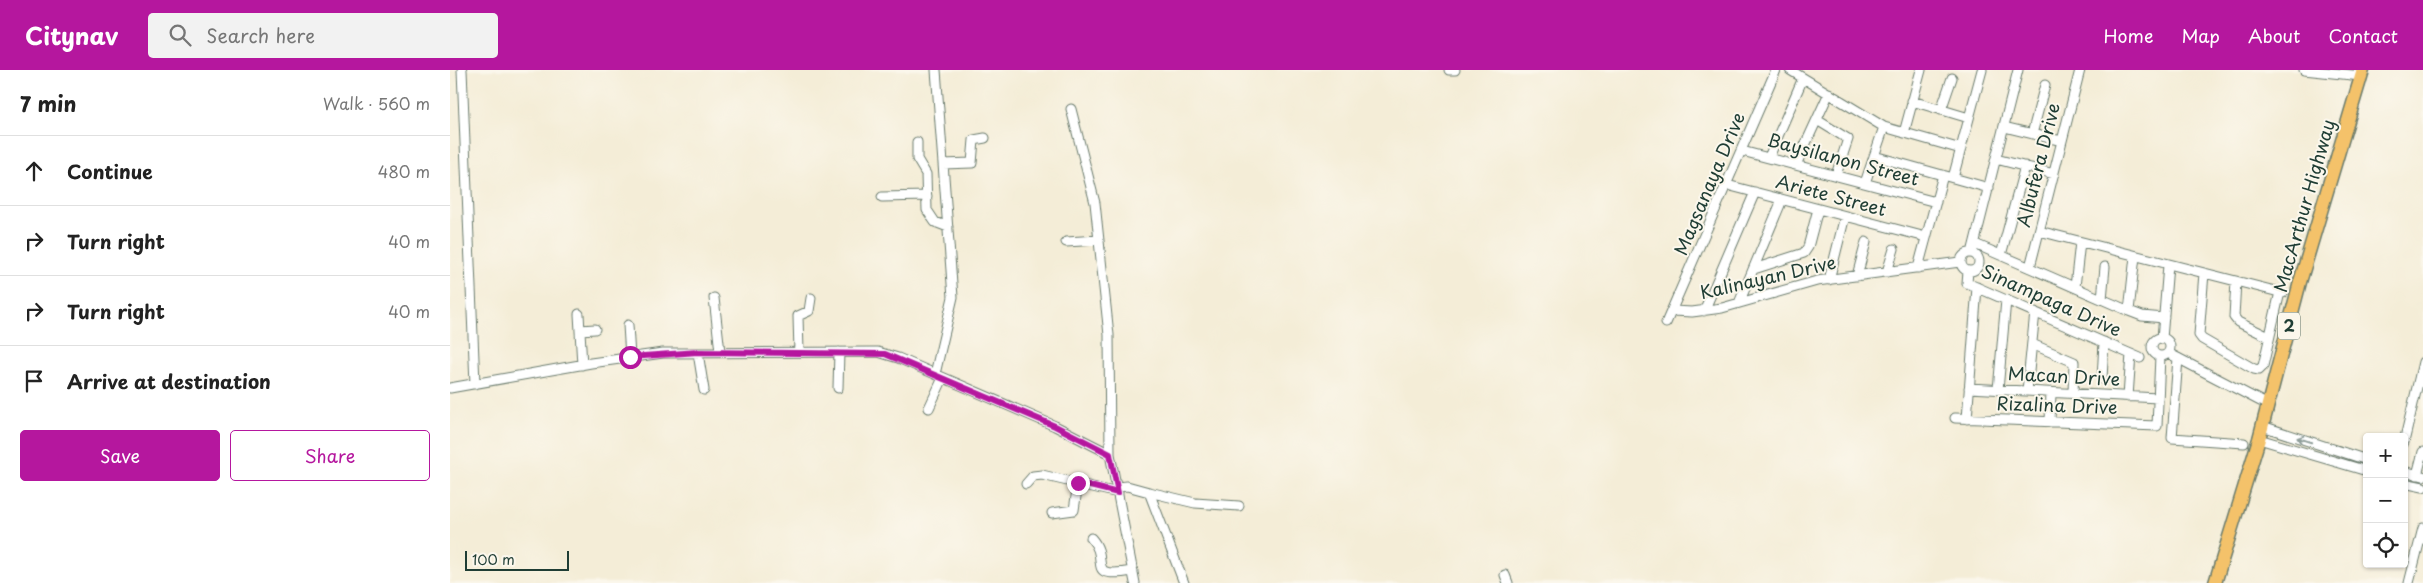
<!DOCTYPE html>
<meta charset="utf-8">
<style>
:root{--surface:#fff;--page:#f2f2f2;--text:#222;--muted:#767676;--line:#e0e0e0;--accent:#b5179e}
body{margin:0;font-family:"Playpen Sans",sans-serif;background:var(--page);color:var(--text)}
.controls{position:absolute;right:15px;bottom:15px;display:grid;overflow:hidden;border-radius:5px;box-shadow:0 1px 4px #0004}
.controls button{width:45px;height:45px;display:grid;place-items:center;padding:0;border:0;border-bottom:1px solid var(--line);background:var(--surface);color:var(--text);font:25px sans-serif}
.scale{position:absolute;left:15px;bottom:12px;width:104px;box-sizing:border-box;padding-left:5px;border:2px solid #1f3d34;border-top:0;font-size:14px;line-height:18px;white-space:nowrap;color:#1f3d34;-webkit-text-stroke:4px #fbf7ec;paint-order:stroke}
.stop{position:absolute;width:15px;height:15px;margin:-11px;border:4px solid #b5179e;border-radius:50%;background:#fff}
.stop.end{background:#b5179e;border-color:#fff;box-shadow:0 1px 5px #0008}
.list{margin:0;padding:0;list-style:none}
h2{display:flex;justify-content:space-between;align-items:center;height:65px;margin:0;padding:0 20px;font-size:21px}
h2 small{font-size:16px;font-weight:400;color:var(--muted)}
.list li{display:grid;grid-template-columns:32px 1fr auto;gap:15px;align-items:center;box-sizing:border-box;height:70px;padding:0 20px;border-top:1px solid var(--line)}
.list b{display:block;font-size:19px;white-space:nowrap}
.list em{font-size:16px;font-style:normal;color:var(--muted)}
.actions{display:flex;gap:10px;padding:15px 20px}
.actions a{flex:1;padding:11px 0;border:1px solid var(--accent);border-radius:5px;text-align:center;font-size:18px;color:var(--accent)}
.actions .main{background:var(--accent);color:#fff}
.icon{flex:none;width:28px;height:28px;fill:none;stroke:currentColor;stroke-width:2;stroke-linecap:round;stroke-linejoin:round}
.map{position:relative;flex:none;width:1973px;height:513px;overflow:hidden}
header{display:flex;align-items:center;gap:30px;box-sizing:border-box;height:70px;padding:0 25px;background:var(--accent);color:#fff}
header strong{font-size:24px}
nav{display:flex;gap:28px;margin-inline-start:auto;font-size:18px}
.search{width:350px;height:45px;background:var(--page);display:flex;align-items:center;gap:12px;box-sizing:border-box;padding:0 18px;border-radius:5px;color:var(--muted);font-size:19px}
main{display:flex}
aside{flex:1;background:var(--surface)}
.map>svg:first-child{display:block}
</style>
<header>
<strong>Citynav</strong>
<div class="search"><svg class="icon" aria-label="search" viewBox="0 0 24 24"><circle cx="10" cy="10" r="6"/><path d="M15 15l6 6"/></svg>Search here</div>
<nav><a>Home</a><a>Map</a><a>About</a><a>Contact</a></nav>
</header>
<main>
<aside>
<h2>7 min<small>Walk · 560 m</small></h2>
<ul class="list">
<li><svg class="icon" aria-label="ahead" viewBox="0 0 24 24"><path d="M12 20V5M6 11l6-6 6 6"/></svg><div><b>Continue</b></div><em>480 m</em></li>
<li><svg class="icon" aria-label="right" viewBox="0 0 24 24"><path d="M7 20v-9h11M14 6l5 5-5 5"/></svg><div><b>Turn right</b></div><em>40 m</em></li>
<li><svg class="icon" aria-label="right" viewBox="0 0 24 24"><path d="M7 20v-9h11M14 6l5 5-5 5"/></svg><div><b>Turn right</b></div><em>40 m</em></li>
<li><svg class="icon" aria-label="arrive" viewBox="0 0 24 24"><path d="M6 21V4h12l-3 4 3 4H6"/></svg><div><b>Arrive at destination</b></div></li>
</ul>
<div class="actions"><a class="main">Save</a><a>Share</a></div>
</aside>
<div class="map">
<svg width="1973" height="513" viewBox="0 0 1973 513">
<rect width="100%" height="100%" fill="#fbf7ec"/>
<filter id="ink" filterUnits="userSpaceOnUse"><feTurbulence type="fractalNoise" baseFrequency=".02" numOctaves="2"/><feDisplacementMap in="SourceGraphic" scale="10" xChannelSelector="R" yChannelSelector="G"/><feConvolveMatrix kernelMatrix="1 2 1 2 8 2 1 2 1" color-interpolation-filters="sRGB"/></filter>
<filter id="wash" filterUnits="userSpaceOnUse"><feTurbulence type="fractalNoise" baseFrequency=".0096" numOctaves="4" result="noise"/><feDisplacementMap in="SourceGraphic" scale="20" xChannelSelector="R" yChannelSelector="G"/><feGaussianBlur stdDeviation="1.12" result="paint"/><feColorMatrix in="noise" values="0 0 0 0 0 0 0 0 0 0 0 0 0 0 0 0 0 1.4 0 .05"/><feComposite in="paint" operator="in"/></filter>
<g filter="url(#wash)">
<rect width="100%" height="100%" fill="#f4edd7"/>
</g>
<g filter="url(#ink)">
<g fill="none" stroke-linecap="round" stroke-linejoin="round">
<!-- minor casing -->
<g stroke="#6a7b6d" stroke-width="11">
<path id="minor" d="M 12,0 L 25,314
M 999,0 L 1005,0
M 1340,0 L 1434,57 L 1511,79
M 1854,0 L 1911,6
M 1462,31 L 1519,48
M 621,39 L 645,133 L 659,265 L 660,384
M 1491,40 L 1502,8
M 1367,50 L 1398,69 L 1386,105
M 1554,57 L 1612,71
M 1454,63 L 1471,0
M 1582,64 L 1595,15
M 467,72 L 467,89 L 476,104 L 477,140 L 485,152 L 498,157
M 1292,81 L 1486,132
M 1424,86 L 1539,118
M 1319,87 L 1353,8
M 1546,89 L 1604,104
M 493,94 L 522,93 L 524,70 L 535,68
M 1346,95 L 1379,23
M 1503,108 L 1532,0
M 1415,113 L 1434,57
M 1277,115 L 1476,167
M 432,127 L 477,126
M 1589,161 L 1833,223
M 616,172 L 649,170
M 1525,174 L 1679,241 L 1692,246 L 1714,248
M1511 192a9 9 0 1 1 18 0a9 9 0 1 1-18 0Z
M 1522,183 L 1568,0
M 1551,185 L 1575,96
M 1580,197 L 1630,0
M 1468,198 L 1493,105
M 1304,199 L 1354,183 L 1358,177 L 1368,139
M 1518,201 L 1517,213 L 1690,288
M 1437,202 L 1444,179
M 1754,203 L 1749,265 L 1752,269 L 1804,299 L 1809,300 L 1813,296 L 1830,222
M 1407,206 L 1416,172
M 1379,210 L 1395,146
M 1786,211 L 1784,247 L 1788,252 L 1819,267
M 1625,217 L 1630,172
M 264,228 L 270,282
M 1652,229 L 1655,197
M 1289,233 L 1332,130
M 1223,241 L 1242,242 L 1272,238 L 1367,211 L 1510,192
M 1254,241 L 1305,122
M 1679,241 L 1685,186
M 129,244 L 132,295
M 1216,253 L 1326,0
M 178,255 L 180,287
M 130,260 L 145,259
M1702 277a9 9 0 1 1 18 0a9 9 0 1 1-18 0Z
M 1712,269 L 1718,195
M 1582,274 L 1624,292 L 1623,324
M 349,282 L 348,246 L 359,241 L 361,228
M 248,283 L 254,320
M 1718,283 L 1818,335
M 1728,288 L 1722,368 L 1794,373
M 485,304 L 503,227 L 486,0
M 1652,309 L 1654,272
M 0,318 L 141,293 L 213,283 L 428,282 L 448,288 L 605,356 L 660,384 L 685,513
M 388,318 L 389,282
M 1519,318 L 1708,328
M 1548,320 L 1556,230
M 1577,321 L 1585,242
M 1678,327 L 1681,284
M 479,338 L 493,308
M 1505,348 L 1707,356 L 1710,286
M 1517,349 L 1527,217
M 1600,352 L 1601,322
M 1812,356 L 1917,390
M 1809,369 L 1917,401
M 1954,372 L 1973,292
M 1954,401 L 1973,406
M 1967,405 L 1973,382
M 1954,413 L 1973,417
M 576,414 L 583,406 L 592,405 L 668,423
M 667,417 L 677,416 L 699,422 L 734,513
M 699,422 L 745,433 L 789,436
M 602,443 L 624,440 L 628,413
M 641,468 C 662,491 632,509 683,501
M 1055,505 L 1058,513
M 1959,513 L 1973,458"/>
</g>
<!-- highway casing -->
<g stroke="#6a7b6d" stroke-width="15">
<path id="highway" d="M 1765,513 L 1809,369 L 1850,212 L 1913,0"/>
</g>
<!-- minor -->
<use href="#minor" stroke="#fff" stroke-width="9"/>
<!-- highway -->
<use href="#highway" stroke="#f4c26a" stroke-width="12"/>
</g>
<!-- one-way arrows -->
<defs><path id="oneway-shaft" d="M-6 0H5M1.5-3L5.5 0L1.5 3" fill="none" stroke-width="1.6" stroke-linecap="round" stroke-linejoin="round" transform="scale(1.25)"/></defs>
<use stroke="#8f9e9a" href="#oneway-shaft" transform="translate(1854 370) rotate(-162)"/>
</g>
<g fill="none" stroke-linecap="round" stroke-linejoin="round" filter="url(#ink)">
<!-- route -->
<path stroke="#b5179e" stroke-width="6" d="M 180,287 L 248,282 L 435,284 L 605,356 L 660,384 L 668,423 L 628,413"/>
</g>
<g text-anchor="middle" stroke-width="4" stroke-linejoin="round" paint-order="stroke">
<!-- shield labels -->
<rect fill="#fbf7ec" stroke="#61756b" stroke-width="1" x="1828" y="242.5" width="22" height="27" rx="4"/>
<g font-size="16" font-weight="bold" fill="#1f3d34">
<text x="1839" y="262">2</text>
</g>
<!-- street labels -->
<g font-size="18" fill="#1f3d34" stroke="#fbf7ec">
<text transform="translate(1393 90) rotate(15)" y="6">Baysilanon Street</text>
<text transform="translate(1589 95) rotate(-76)" y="6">Albufera Drive</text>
<text transform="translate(1260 114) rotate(-67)" y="6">Magsanaya Drive</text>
<text transform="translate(1381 126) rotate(15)" y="6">Ariete Street</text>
<text transform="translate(1855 136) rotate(-74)" y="6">MacArthur Highway</text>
<text transform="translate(1318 208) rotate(-13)" y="6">Kalinayan Drive</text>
<text transform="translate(1601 231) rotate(24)" y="6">Sinampaga Drive</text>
<text transform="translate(1614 307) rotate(3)" y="6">Macan Drive</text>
<text transform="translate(1607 336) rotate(2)" y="6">Rizalina Drive</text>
</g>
</g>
</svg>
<div class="controls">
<button>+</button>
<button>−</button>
<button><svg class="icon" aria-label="locate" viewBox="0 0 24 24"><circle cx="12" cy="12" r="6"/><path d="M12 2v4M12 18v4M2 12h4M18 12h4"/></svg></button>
</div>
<div class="scale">100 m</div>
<div class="stop" style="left:180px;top:287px"></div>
<div class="stop end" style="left:628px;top:413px"></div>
</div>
</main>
